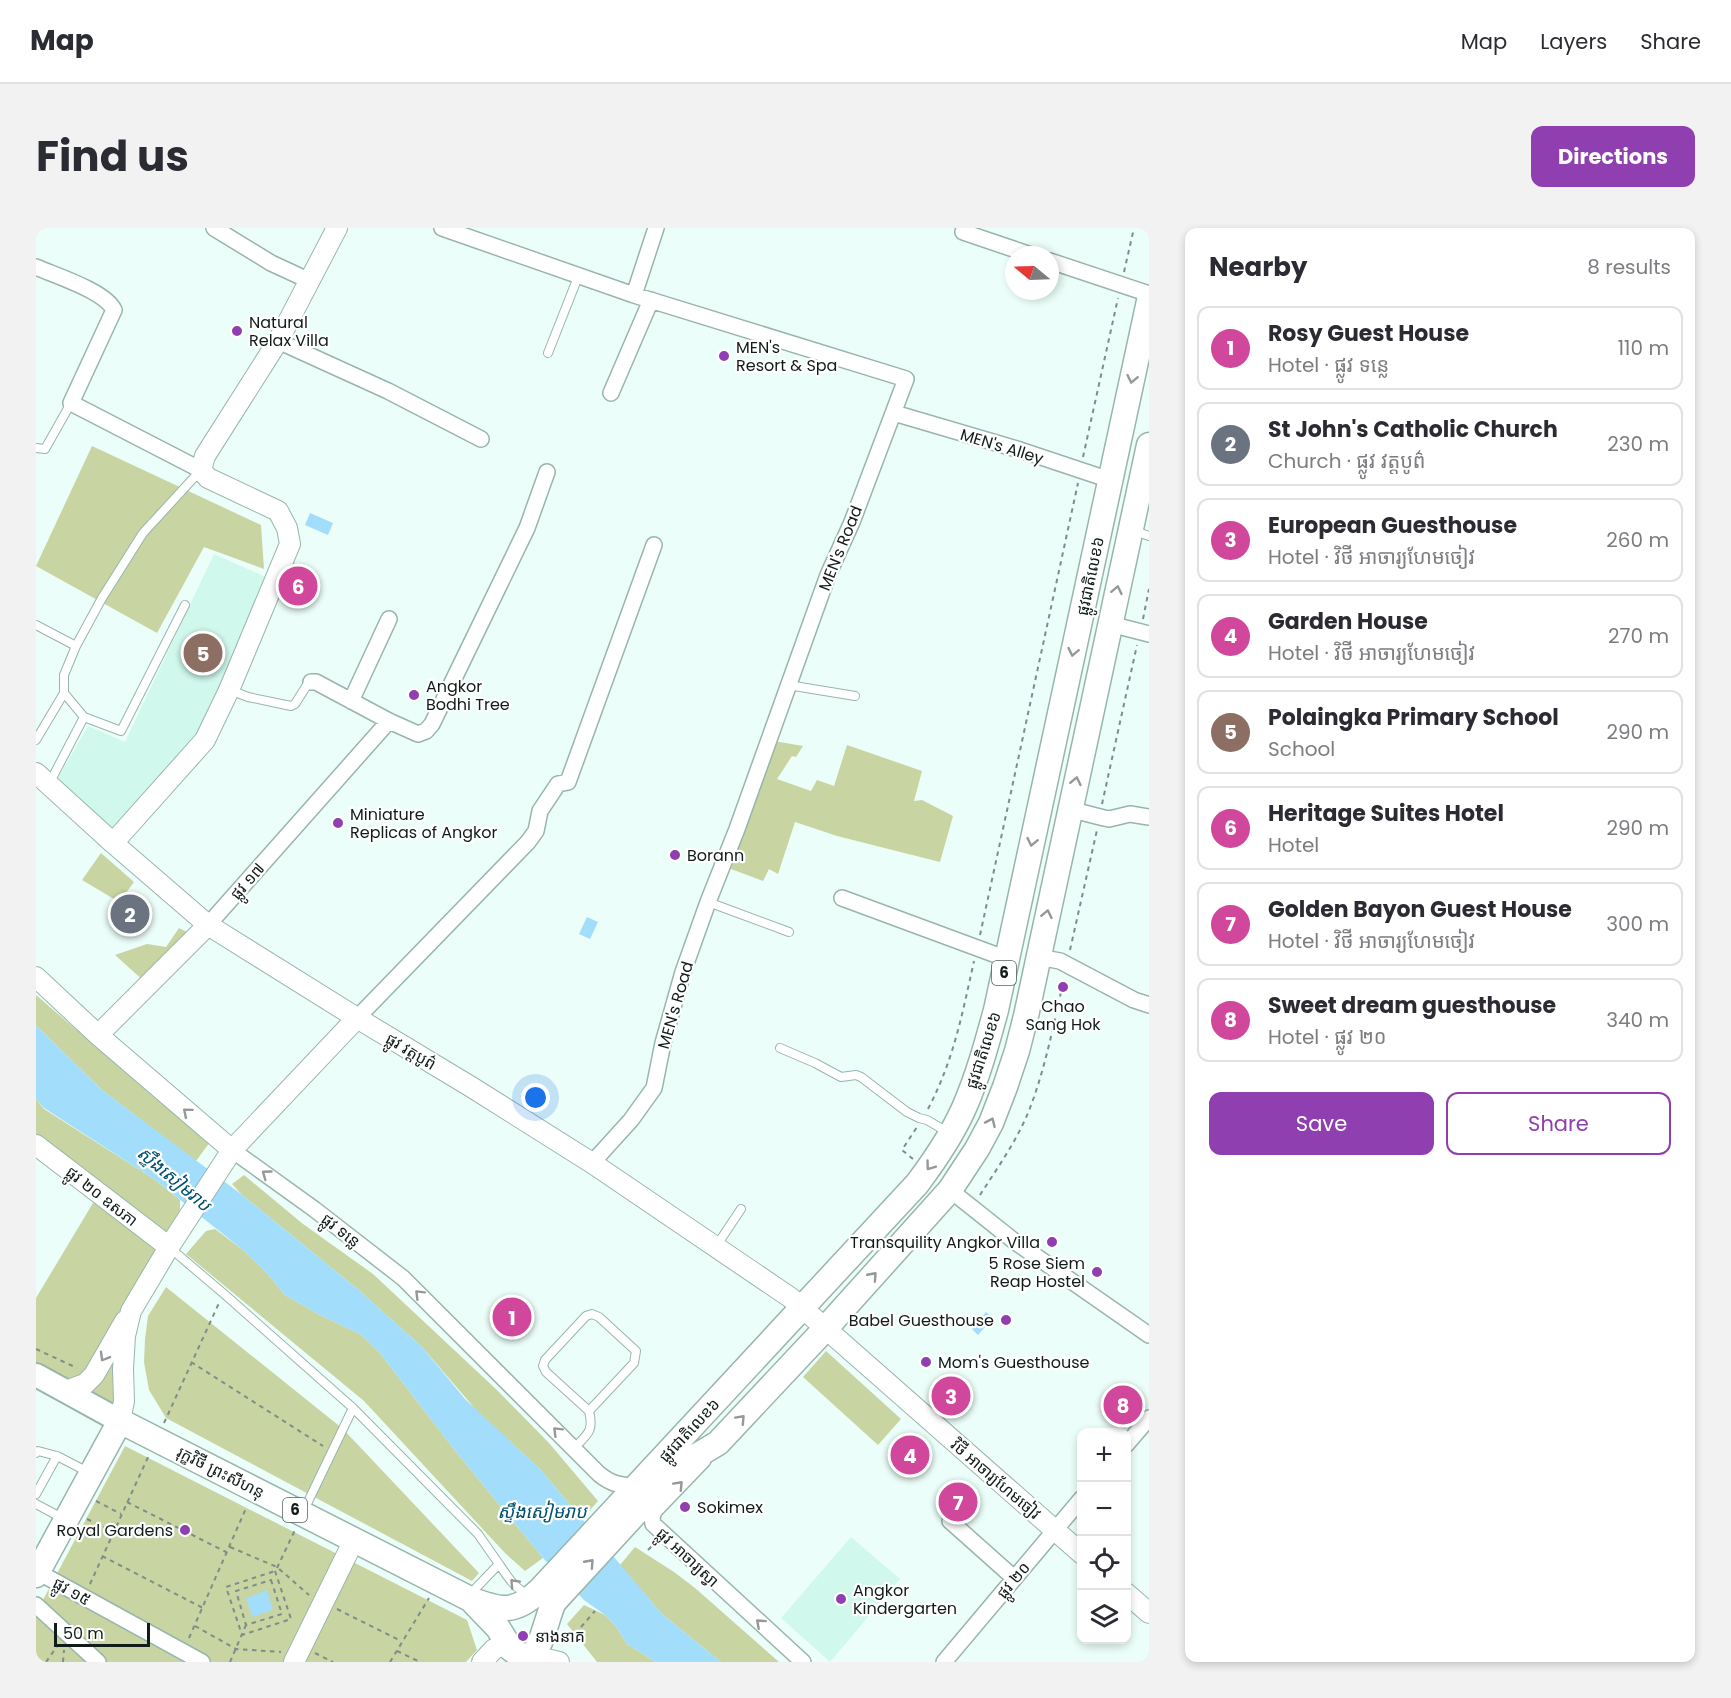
<!DOCTYPE html>
<meta charset="utf-8">
<style>
:root{--surface:#fff;--page:#f2f2f3;--text:#2b2b33;--muted:#7c7c81;--line:#e1e1e2;--accent:#8f3faf}
body{margin:0;font-family:Poppins,"Noto Sans Khmer",sans-serif;background:var(--page);color:var(--text)}
.controls{position:absolute;right:18px;bottom:18px;display:grid;overflow:hidden;border-radius:12px;box-shadow:0 3px 9px #0003}
.controls button{width:54px;height:54px;display:grid;place-items:center;padding:0;border:0;border-bottom:2px solid var(--line);background:var(--surface);color:var(--text);font:30px sans-serif}
.compass{position:absolute;left:969px;top:18px;width:54px;height:54px;border-radius:50%;background:var(--surface);box-shadow:0 3px 9px #0003;rotate:289deg}
.scale{position:absolute;left:18px;bottom:15px;width:96px;box-sizing:border-box;padding-left:6px;border:3px solid #111c19;border-top:0;font-size:16px;line-height:21px;white-space:nowrap;color:#111c19;-webkit-text-stroke:4px #fff;paint-order:stroke}
.you{position:absolute;left:500px;top:870px;width:21px;height:21px;margin:-15px;border:4px solid #fff;border-radius:50%;background:#1a73e8;box-shadow:0 0 0 9px #1a73e833}
.badge{display:grid;place-items:center;width:39px;height:39px;border-radius:50%;background:var(--accent);color:#fff;font-size:20px;font-weight:700}
.pin{position:absolute;translate:-50% -50%;border:3px solid #fff;box-shadow:0 2px 6px #0006}
.list{margin:0;padding:0;list-style:none}
h2{display:flex;justify-content:space-between;align-items:center;height:78px;margin:0;padding:0 24px;font-size:26px}
h2 small{font-size:20px;font-weight:400;color:var(--muted)}
.list li{display:grid;grid-template-columns:39px 1fr auto;gap:18px;align-items:center;box-sizing:border-box;height:84px;margin:0 12px 12px;padding:0 12px;border:2px solid var(--line);border-radius:12px}
.list b{display:block;font-size:22px;white-space:nowrap}
.list p{margin:0;font-size:20px;white-space:nowrap;color:var(--muted)}
.list em{font-size:20px;font-style:normal;color:var(--muted)}
.actions{display:flex;gap:12px;padding:18px 24px}
.actions a{flex:1;padding:14px 0;border:2px solid var(--accent);border-radius:12px;text-align:center;font-size:21px;color:var(--accent)}
.actions .main{background:var(--accent);color:#fff}
.icon{flex:none;width:33px;height:33px;fill:none;stroke:currentColor;stroke-width:2;stroke-linecap:round;stroke-linejoin:round}
.map{position:relative;flex:none;width:1113px;height:1434px;overflow:hidden;border-radius:12px}
header{display:flex;align-items:center;gap:36px;box-sizing:border-box;height:84px;padding:0 30px;background:var(--surface);border-bottom:2px solid var(--line)}
header strong{font-size:28px}
nav{display:flex;gap:33px;margin-inline-start:auto;font-size:21px}
.intro{display:flex;align-items:center;justify-content:space-between;box-sizing:border-box;height:144px;padding:0 36px}
h1{margin:0;font-size:42px}
.button{padding:15px 27px;border-radius:12px;background:var(--accent);color:#fff;font-size:21px;font-weight:700}
main{display:flex;gap:36px;padding:0 36px}
aside{flex:1;background:var(--surface);border-radius:12px;box-shadow:0 3px 9px #0003}
.map>svg:first-child{display:block}
</style>
<header>
<strong>Map</strong>
<nav><a>Map</a><a>Layers</a><a>Share</a></nav>
</header>
<div class="intro"><h1>Find us</h1><a class="button">Directions</a></div>
<main>
<div class="map">
<svg width="1113" height="1434" viewBox="0 0 1113 1434">
<rect width="100%" height="100%" fill="#ecfef9"/>
<!-- built -->
<path fill="#d1f8ec" d="M 178,326 L 234,351 L 166,508 L 77,601 L 22,550 L 52,498 L 89,514 Z
M 815,1309 L 864,1351 L 794,1434 L 745,1390 Z"/>
<!-- green -->
<path fill="#c8d4a1" d="M 56,218 L 225,297 L 228,341 L 168,319 L 121,405 L 0,338 Z
M 738,513 L 767,518 L 760,529 L 756,528 L 741,551 L 775,563 L 781,552 L 798,558 L 811,517 L 886,543 L 878,573 L 886,572 L 917,588 L 904,634 L 801,608 L 759,594 L 742,646 L 733,641 L 727,653 L 695,641 Z
M 65,625 L 98,654 L 83,674 L 46,652 Z
M 143,700 L 155,706 L 109,754 L 79,727 L 111,716 L 130,719 Z
M 0,767 L 125,875 L 174,914 L 160,933 L 66,862 L 0,797 Z
M 0,871 L 8,881 L 118,951 L 144,972 L 144,982 L 128,1007 L 0,910 Z
M 208,947 L 267,996 L 337,1046 L 462,1163 L 513,1215 L 562,1273 L 546,1291 L 504,1241 L 441,1183 L 386,1119 L 324,1063 L 205,966 L 196,956 Z
M 60,970 L 125,1021 L 46,1152 L 26,1153 L 0,1140 L 0,1070 Z
M 179,1001 L 207,1022 L 230,1044 L 249,1067 L 282,1086 L 324,1106 L 343,1124 L 421,1225 L 507,1330 L 489,1343 L 469,1325 L 328,1173 L 150,1026 L 170,1003 Z
M 130,1059 L 307,1201 L 443,1345 L 436,1353 L 130,1190 L 113,1162 L 108,1134 L 109,1111 L 112,1088 Z
M 790,1123 L 865,1191 L 842,1217 L 767,1149 Z
M 77,1131 L 77,1154 L 80,1170 L 78,1175 L 54,1163 Z
M 89,1218 L 431,1392 L 441,1422 L 430,1434 L 0,1434 L 0,1385 Z
M 599,1319 L 638,1344 L 659,1360 L 743,1434 L 685,1434 L 626,1386 L 584,1337 Z
M 548,1377 L 569,1387 L 579,1397 L 591,1416 L 620,1434 L 561,1434 L 531,1396 Z"/>
<!-- water -->
<path fill="#a2ddfb" d="M 274,285 L 297,295 L 292,307 L 269,297 Z
M 551,689 L 562,694 L 554,711 L 543,706 Z
M 0,797 L 66,862 L 205,966 L 324,1063 L 386,1119 L 429,1171 L 504,1241 L 626,1386 L 685,1434 L 620,1434 L 591,1416 L 579,1397 L 569,1387 L 548,1372 L 507,1330 L 421,1225 L 343,1124 L 324,1106 L 282,1086 L 249,1067 L 230,1044 L 207,1022 L 118,951 L 8,880 L 0,871 Z
M 950,1084 L 957,1090 L 942,1107 L 936,1101 Z
M 231,1362 L 237,1382 L 216,1389 L 210,1370 Z"/>
<g fill="none" stroke-linecap="round" stroke-linejoin="round">
<!-- service casing -->
<g stroke="#98b5ac" stroke-width="10">
<path id="service" d="M 512,125 L 542,49
M 0,220 L 9,221 L 35,175
M 1099,303 L 1113,308
M 0,397 L 40,418
M 752,457 L 819,468
M 194,462 L 212,469 L 255,478 L 259,476 L 271,457 L 275,454
M 28,465 L 48,489 L 85,503 L 149,377
M 0,512 L 28,465 L 28,447 L 40,418 L 66,370 L 107,305 L 164,243
M 13,556 L 48,489
M 672,674 L 753,704
M 744,820 L 779,835 L 805,849 L 820,847 L 825,849 L 871,884 L 883,890 L 891,892 L 913,905
M 681,1017 L 705,981
M 134,1020 L 187,1065 L 317,1180 L 442,1306 L 463,1336 L 439,1361 L 436,1367
M 556,1086 L 563,1089 L 600,1123 L 598,1135 L 553,1183 L 510,1144 L 507,1138 L 509,1132 L 550,1088 Z
M 538,1220 C 552,1206 558,1203 553,1183
M 0,1225 L 2,1223 L 21,1228 L 54,1245
M 0,1266 L 21,1228
M 0,1276 L 28,1291
M 268,1282 L 317,1180
M 463,1336 C 471,1348 479,1361 493,1367"/>
</g>
<!-- minor casing -->
<g stroke="#98b5ac" stroke-width="18">
<path id="minor" d="M 178,0 L 235,35 L 274,53
M 406,0 L 598,67 L 870,151 L 816,294 L 792,347 L 701,601 L 672,674 L 647,744 L 627,815 L 618,860 L 595,892 L 556,935
M 927,4 L 995,27
M 1014,33 L 1113,66
M 0,39 C 20,48 69,63 78,82 L 35,175 L 165,242
M 598,67 L 620,0
M 242,113 L 352,163 L 445,211
M 575,165 L 615,72
M 858,185 L 984,222 L 1074,252
M 1074,396 L 1113,406
M 275,454 L 280,454 L 353,493 L 382,506 L 390,503 L 396,496 L 491,300 L 511,244
M 315,473 L 353,391
M 1033,581 L 1068,590 L 1073,591 L 1094,586 L 1113,589
M 806,670 L 971,731
M 172,697 L 353,493
M 1002,729 L 1024,733 L 1098,772 L 1113,777
M 321,790 L 492,614 L 500,603 L 504,583 L 522,556 L 532,554 L 618,317
M 196,922 L 278,981 L 367,1050 L 563,1246 C 575,1256 585,1258 601,1258
M 914,962 L 978,1013 L 1113,1107
M 1090,1217 L 1113,1190
M 667,1232 L 618,1283 L 616,1290 L 617,1296 L 767,1434
M 914,1293 L 978,1350
M 2,1344 L 166,1434
M 0,1377 L 62,1434
M 908,1434 L 1046,1270"/>
</g>
<!-- tertiary casing -->
<g stroke="#98b5ac" stroke-width="22">
<path id="tertiary" d="M 0,545 L 77,615 L 172,697 L 321,790 L 437,860 L 556,935 L 755,1070 L 1046,1326
M 77,615 L 169,512 L 193,462 L 254,316 L 251,300 L 242,283 L 172,250 L 165,242 L 169,228 L 242,113 L 301,0
M 0,749 L 62,807 L 196,922
M 62,807 L 172,697
M 0,917 L 133,1019
M 30,1163 L 49,1156 L 58,1147 L 89,1093
M 84,1193 L 88,1173 L 87,1141 L 89,1108 L 95,1083 L 133,1019 L 196,922 L 321,790
M 1090,1365 L 1113,1385
M 494,1427 L 523,1434
M 258,1434 L 318,1312
M 446,1434 L 458,1421 L 471,1416"/>
</g>
<!-- secondary casing -->
<g stroke="#98b5ac" stroke-width="26">
<path id="secondary" d="M 0,1147 L 84,1193"/>
</g>
<!-- primary casing -->
<g stroke="#98b5ac" stroke-width="27">
<path id="primary" d="M 0,1347 L 84,1193 L 434,1371 C 465,1383 479,1386 504,1362 L 881,956 C 899,932 916,907 928,880 C 942,848 951,815 960,782 L 1113,73
M 438,1375 L 462,1400 L 475,1421 L 482,1426 L 489,1428 C 494,1427 494,1428 498,1424 C 506,1417 512,1386 518,1374 L 642,1239 L 682,1215 L 789,1101 L 914,962 L 941,921 L 955,895 L 969,859 L 981,823 L 990,788 L 1113,217"/>
</g>
<!-- path -->
<path stroke="#7e8d89" stroke-width="2" stroke-dasharray="4.5 4.5" stroke-linecap="butt" d="M 1088,44 L 1098,0
M 1047,229 L 1082,70
M 1107,391 L 1113,361
M 1066,576 L 1101,417
M 944,707 L 1042,255
M 1034,722 L 1061,602
M 892,881 C 918,831 926,787 938,733
M 877,931 L 866,922 L 881,899
M 944,967 C 962,939 982,911 994,880 C 1010,838 1018,794 1028,751
M 0,1121 L 41,1140
M 155,1134 L 287,1218
M 128,1195 L 183,1075
M 60,1273 L 85,1286
M 91,1274 L 190,1324
M 51,1291 L 77,1304
M 194,1319 L 241,1339 L 273,1367
M 612,1322 L 618,1316
M 66,1328 L 167,1380
M 241,1340 L 259,1302
M 239,1343 L 255,1391 L 206,1407 L 190,1359 Z
M 235,1352 L 246,1386 L 210,1397 L 200,1363 Z
M 54,1356 L 113,1227
M 301,1381 L 365,1413
M 159,1398 L 200,1421 L 245,1424
M 545,1399 L 559,1383
M 153,1410 L 211,1278
M 361,1423 L 384,1434
M 279,1425 L 297,1434
M 10,1434 L 22,1417
M 27,1434 L 28,1422
M 194,1434 L 210,1397
M 354,1434 L 393,1370"/>
<!-- service -->
<use href="#service" stroke="#fff" stroke-width="8"/>
<!-- minor -->
<use href="#minor" stroke="#fff" stroke-width="15"/>
<!-- tertiary -->
<use href="#tertiary" stroke="#fff" stroke-width="20"/>
<!-- secondary -->
<use href="#secondary" stroke="#fff" stroke-width="22"/>
<!-- primary -->
<use href="#primary" stroke="#fff" stroke-width="24"/>
</g>
<!-- one-way arrows -->
<defs><path id="oneway-chevron" d="M-2-3.5L2.5 0L-2 3.5" fill="none" stroke-width="1.6" stroke-linecap="round" stroke-linejoin="round" transform="scale(1.5)"/></defs>
<g stroke="#949998">
<use href="#oneway-chevron" transform="translate(1096 151) rotate(102)"/>
<use href="#oneway-chevron" transform="translate(1081 362) rotate(-78)"/>
<use href="#oneway-chevron" transform="translate(1037 424) rotate(102)"/>
<use href="#oneway-chevron" transform="translate(1040 553) rotate(-78)"/>
<use href="#oneway-chevron" transform="translate(996 614) rotate(102)"/>
<use href="#oneway-chevron" transform="translate(1011 686) rotate(-78)"/>
<use href="#oneway-chevron" transform="translate(151 884) rotate(-140)"/>
<use href="#oneway-chevron" transform="translate(955 894) rotate(-66)"/>
<use href="#oneway-chevron" transform="translate(894 938) rotate(126)"/>
<use href="#oneway-chevron" transform="translate(230 946) rotate(-144)"/>
<use href="#oneway-chevron" transform="translate(837 1048) rotate(-48)"/>
<use href="#oneway-chevron" transform="translate(383 1066) rotate(-135)"/>
<use href="#oneway-chevron" transform="translate(68 1129) rotate(120)"/>
<use href="#oneway-chevron" transform="translate(705 1191) rotate(-47)"/>
<use href="#oneway-chevron" transform="translate(521 1203) rotate(-135)"/>
<use href="#oneway-chevron" transform="translate(643 1257) rotate(-47)"/>
<use href="#oneway-chevron" transform="translate(554 1335) rotate(-48)"/>
<use href="#oneway-chevron" transform="translate(478 1355) rotate(-133)"/>
<use href="#oneway-chevron" transform="translate(724 1395) rotate(-138)"/>
</g>
<!-- markers -->
<g fill="#8f3faf" stroke="#fff" stroke-width="2">
<circle cx="201" cy="103" r="6"/>
<circle cx="688" cy="128" r="6"/>
<circle cx="378" cy="467" r="6"/>
<circle cx="302" cy="595" r="6"/>
<circle cx="639" cy="627" r="6"/>
<circle cx="1027" cy="759" r="6"/>
<circle cx="1016" cy="1014" r="6"/>
<circle cx="1061" cy="1044" r="6"/>
<circle cx="970" cy="1092" r="6"/>
<circle cx="890" cy="1134" r="6"/>
<circle cx="649" cy="1279" r="6"/>
<circle cx="149" cy="1302" r="6"/>
<circle cx="805" cy="1371" r="6"/>
<circle cx="487" cy="1408" r="6"/>
</g>
<g text-anchor="middle" stroke-width="4.5" stroke-linejoin="round" paint-order="stroke">
<!-- shield labels -->
<g fill="#fff" stroke="#58605e" stroke-width="1.5">
<rect x="956" y="733" width="24" height="24" rx="4.5"/>
<rect x="247" y="1270" width="24" height="24" rx="4.5"/>
</g>
<g font-size="15" font-weight="bold" fill="#111c19">
<text x="968" y="750">6</text>
<text x="259" y="1287">6</text>
</g>
<!-- poi labels -->
<g font-size="16" fill="#111c19" stroke="#fff" text-anchor="start">
<text x="213" y="100">Natural<tspan x="213" dy="18">Relax Villa</tspan></text>
<text x="700" y="125">MEN's<tspan x="700" dy="18">Resort &amp; Spa</tspan></text>
<text x="390" y="464">Angkor<tspan x="390" dy="18">Bodhi Tree</tspan></text>
<text x="314" y="592">Miniature<tspan x="314" dy="18">Replicas of Angkor</tspan></text>
<text x="651" y="633">Borann</text>
<text x="1027" y="784" text-anchor="middle">Chao<tspan x="1027" dy="18">Sang Hok</tspan></text>
<text x="1004" y="1020" text-anchor="end">Transquility Angkor Villa</text>
<text x="1049" y="1041" text-anchor="end">5 Rose Siem<tspan x="1049" dy="18">Reap Hostel</tspan></text>
<text x="958" y="1098" text-anchor="end">Babel Guesthouse</text>
<text x="902" y="1140">Mom's Guesthouse</text>
<text x="661" y="1285">Sokimex</text>
<text x="137" y="1308" text-anchor="end">Royal Gardens</text>
<text x="817" y="1368">Angkor<tspan x="817" dy="18">Kindergarten</tspan></text>
<text x="499" y="1414">នាងនាគ</text>
</g>
<!-- street labels -->
<g font-size="16" fill="#111c19" stroke="#fff">
<text transform="translate(966 218) rotate(17)" y="6">MEN's Alley</text>
<text transform="translate(804 320) rotate(-68)" y="6">MEN's Road</text>
<text transform="translate(1054 348) rotate(-78)" y="6">ផ្លូវជាតិលេខ៦</text>
<text transform="translate(211 653) rotate(-49)" y="6">ផ្លូវ ១៧</text>
<text transform="translate(639 777) rotate(-74)" y="6">MEN's Road</text>
<text transform="translate(947 822) rotate(-72)" y="6">ផ្លូវជាតិលេខ៦</text>
<text transform="translate(375 823) rotate(31)" y="6">ផ្លូវ វត្តបូព៌</text>
<text transform="translate(66 968) rotate(38)" y="6">ផ្លូវ ២០ ឧសភា</text>
<text transform="translate(305 1002) rotate(38)" y="6">ផ្លូវ ទន្លេ</text>
<text transform="translate(653 1202) rotate(-47)" y="6">ផ្លូវជាតិលេខ៦</text>
<text transform="translate(185 1244) rotate(27)" y="6">រុក្ខវិថី ព្រះសីហនុ</text>
<text transform="translate(960 1251) rotate(41)" y="6">វិថី អាចារ្យហែមចៀវ</text>
<text transform="translate(652 1329) rotate(43)" y="6">ផ្លូវ អាចារ្យស្វា</text>
<text transform="translate(977 1352) rotate(-50)" y="6">ផ្លូវ ២០</text>
<text transform="translate(36 1363) rotate(29)" y="6">ផ្លូវ ១៥</text>
</g>
<!-- water labels -->
<g font-size="18" font-style="italic" fill="#00516e" stroke="#fff">
<text transform="translate(138 951) rotate(40)" y="6">ស្ទឹងសៀមរាប</text>
<text x="506" y="1290">ស្ទឹងសៀមរាប</text>
</g>
</g>
</svg>
<div class="controls">
<button>+</button>
<button>−</button>
<button><svg class="icon" aria-label="locate" viewBox="0 0 24 24"><circle cx="12" cy="12" r="6"/><path d="M12 2v4M12 18v4M2 12h4M18 12h4"/></svg></button>
<button><svg class="icon" aria-label="layers" viewBox="0 0 24 24"><path d="M12 4l9 5-9 5-9-5zM3 14l9 5 9-5"/></svg></button>
</div>
<svg class="compass" viewBox="-18 -18 36 36"><path d="M0-13l5 13h-10z" fill="#e53935"/><path d="M0 13l5-13h-10z" fill="#7c7c81"/></svg>
<div class="scale">50 m</div>
<div class="you"></div>
<div class="pin badge" style="left:476px;top:1089px;background:#d1479c">1</div>
<div class="pin badge" style="left:94px;top:686px;background:#6b7280">2</div>
<div class="pin badge" style="left:915px;top:1168px;background:#d1479c">3</div>
<div class="pin badge" style="left:874px;top:1227px;background:#d1479c">4</div>
<div class="pin badge" style="left:167px;top:425px;background:#8d6e63">5</div>
<div class="pin badge" style="left:262px;top:358px;background:#d1479c">6</div>
<div class="pin badge" style="left:922px;top:1274px;background:#d1479c">7</div>
<div class="pin badge" style="left:1087px;top:1177px;background:#d1479c">8</div>
</div>
<aside>
<h2>Nearby<small>8 results</small></h2>
<ul class="list">
<li><span class="badge" style="background:#d1479c">1</span><div><b>Rosy Guest House</b><p>Hotel · ផ្លូវ ទន្លេ</p></div><em>110 m</em></li>
<li><span class="badge" style="background:#6b7280">2</span><div><b>St John's Catholic Church</b><p>Church · ផ្លូវ វត្តបូព៌</p></div><em>230 m</em></li>
<li><span class="badge" style="background:#d1479c">3</span><div><b>European Guesthouse</b><p>Hotel · វិថី អាចារ្យហែមចៀវ</p></div><em>260 m</em></li>
<li><span class="badge" style="background:#d1479c">4</span><div><b>Garden House</b><p>Hotel · វិថី អាចារ្យហែមចៀវ</p></div><em>270 m</em></li>
<li><span class="badge" style="background:#8d6e63">5</span><div><b>Polaingka Primary School</b><p>School</p></div><em>290 m</em></li>
<li><span class="badge" style="background:#d1479c">6</span><div><b>Heritage Suites Hotel</b><p>Hotel</p></div><em>290 m</em></li>
<li><span class="badge" style="background:#d1479c">7</span><div><b>Golden Bayon Guest House</b><p>Hotel · វិថី អាចារ្យហែមចៀវ</p></div><em>300 m</em></li>
<li><span class="badge" style="background:#d1479c">8</span><div><b>Sweet dream guesthouse</b><p>Hotel · ផ្លូវ ២០</p></div><em>340 m</em></li>
</ul>
<div class="actions"><a class="main">Save</a><a>Share</a></div>
</aside>
</main>
